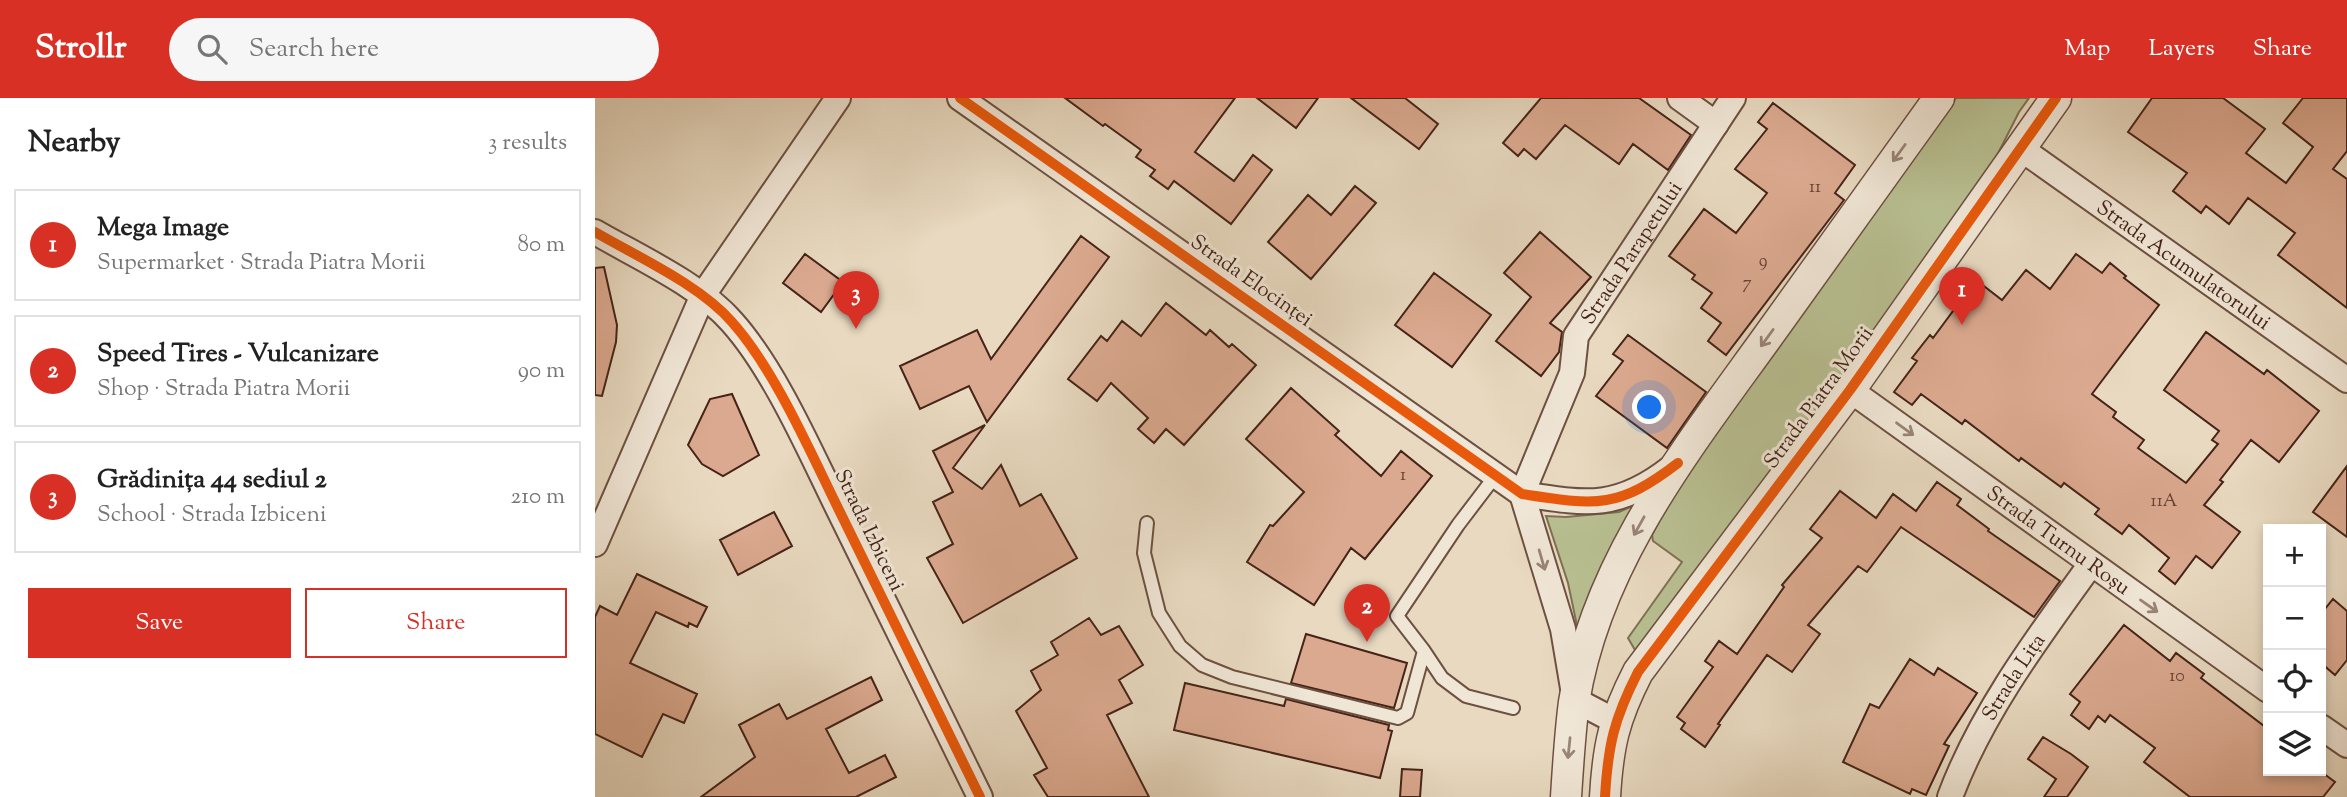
<!DOCTYPE html>
<meta charset="utf-8">
<style>
:root{--surface:#fff;--page:#f6f6f6;--text:#222;--muted:#767676;--line:#e0e0e0;--accent:#d93025}
body{margin:0;font-family:"Sorts Mill Goudy",serif;background:var(--page);color:var(--text)}
.controls{position:absolute;right:21px;bottom:21px;display:grid;overflow:hidden;border-radius:0px;box-shadow:0 4px 10px #0003}
.controls button{width:63px;height:63px;display:grid;place-items:center;padding:0;border:0;border-bottom:2px solid var(--line);background:var(--surface);color:var(--text);font:35px sans-serif}
.you{position:absolute;left:1055px;top:310px;width:24px;height:24px;margin:-18px;border:5px solid #fff;border-radius:50%;background:#1a73e8;box-shadow:0 0 0 10px #1a73e833}
.badge{display:grid;place-items:center;width:46px;height:46px;border-radius:50%;background:var(--accent);color:#fff;font-size:23px;font-weight:700}
.pin{position:absolute;translate:-50% -58px;filter:drop-shadow(0 2px 4px #0008)}
.pin::after{content:'';position:absolute;top:37px;width:24px;height:21px;background:inherit;clip-path:polygon(0 0,100% 0,50% 100%)}
.list{margin:0;padding:0;list-style:none}
h2{display:flex;justify-content:space-between;align-items:center;height:91px;margin:0;padding:0 28px;font-size:30px}
h2 small{font-size:23px;font-weight:400;color:var(--muted)}
.list li{display:grid;grid-template-columns:46px 1fr auto;gap:21px;align-items:center;box-sizing:border-box;height:112px;margin:0 14px 14px;padding:0 14px;border:2px solid var(--line);border-radius:0px}
.list b{display:block;font-size:26px;white-space:nowrap}
.list p{margin:0;font-size:23px;white-space:nowrap;color:var(--muted)}
.list em{font-size:23px;font-style:normal;color:var(--muted)}
.actions{display:flex;gap:14px;padding:21px 28px}
.actions a{flex:1;padding:16px 0;border:2px solid var(--accent);border-radius:0px;text-align:center;font-size:24px;color:var(--accent)}
.actions .main{background:var(--accent);color:#fff}
.icon{flex:none;width:38px;height:38px;fill:none;stroke:currentColor;stroke-width:2;stroke-linecap:round;stroke-linejoin:round}
.map{position:relative;flex:none;width:1752px;height:699px;overflow:hidden}
header{display:flex;align-items:center;gap:42px;box-sizing:border-box;height:98px;padding:0 35px;background:var(--accent);color:#fff}
header strong{font-size:33px}
nav{display:flex;gap:38px;margin-inline-start:auto;font-size:24px}
.search{width:490px;height:63px;background:var(--page);display:flex;align-items:center;gap:18px;box-sizing:border-box;padding:0 24px;border-radius:38px;color:var(--muted);font-size:26px}
main{display:flex}
aside{flex:1;background:var(--surface)}
.map>svg:first-child{display:block}
</style>
<header>
<strong>Strollr</strong>
<div class="search"><svg class="icon" aria-label="search" viewBox="0 0 24 24"><circle cx="10" cy="10" r="6"/><path d="M15 15l6 6"/></svg>Search here</div>
<nav><a>Map</a><a>Layers</a><a>Share</a></nav>
</header>
<main>
<aside>
<h2>Nearby<small>3 results</small></h2>
<ul class="list">
<li><span class="badge">1</span><div><b>Mega Image</b><p>Supermarket · Strada Piatra Morii</p></div><em>80 m</em></li>
<li><span class="badge">2</span><div><b>Speed Tires - Vulcanizare</b><p>Shop · Strada Piatra Morii</p></div><em>90 m</em></li>
<li><span class="badge">3</span><div><b>Grădinița 44 sediul 2</b><p>School · Strada Izbiceni</p></div><em>210 m</em></li>
</ul>
<div class="actions"><a class="main">Save</a><a>Share</a></div>
</aside>
<div class="map">
<svg width="1752" height="699" viewBox="0 0 1752 699">
<rect width="100%" height="100%" fill="#e8d9c0"/>
<filter id="stains"><feTurbulence type="fractalNoise" baseFrequency=".00286" numOctaves="4"/><feColorMatrix values="0 0 0 0 .2 0 0 0 0 .09 0 0 0 0 .02 0 0 0 .5 -.17"/></filter>
<radialGradient id="worn" r=".72"><stop offset=".6" stop-color="#630" stop-opacity="0"/><stop offset="1" stop-color="#630" stop-opacity=".3"/></radialGradient>
<!-- green -->
<path fill="#b8bf91" stroke="#7e7154" stroke-width="2" d="M 1361,0 L 1434,0 L 1424,14 L 1389,83 L 1054,552 L 1040,552 L 1033,540 L 1087,464 L 1058,443 L 1057,437 L 1078,396 Z
M 1053,401 L 985,542 L 973,485 L 951,418 L 971,419 L 1024,414 Z"/>
<!-- building -->
<path fill="#dba98f" stroke="#452317" stroke-width="2" d="M 470,0 L 640,0 L 600,54 L 639,83 L 658,57 L 677,72 L 636,126 L 579,83 L 573,91 L 555,78 L 560,72 L 541,59 L 546,52 L 510,26 L 508,28 Z
M 662,0 L 723,0 L 701,30 Z
M 756,0 L 810,0 L 843,26 L 824,51 Z
M 946,0 L 1044,0 L 1096,37 L 1073,72 L 1038,46 L 1024,66 L 970,27 L 941,61 L 929,51 L 923,58 L 908,45 Z
M 1557,0 L 1628,0 L 1670,31 L 1651,55 L 1691,85 L 1718,49 L 1688,25 L 1708,0 L 1752,0 L 1752,53 L 1738,71 L 1752,81 L 1752,210 L 1683,157 L 1700,135 L 1653,100 L 1634,126 L 1611,108 L 1606,115 L 1578,93 L 1592,75 L 1533,34 Z
M 1178,5 L 1260,67 L 1240,95 L 1249,102 L 1131,257 L 1113,243 L 1126,225 L 1106,210 L 1117,195 L 1097,181 L 1100,177 L 1074,158 L 1109,111 L 1141,135 L 1172,95 L 1140,71 L 1172,31 L 1163,24 Z
M 760,88 L 781,105 L 716,181 L 673,144 L 713,97 L 736,117 Z
M 945,134 L 996,179 L 955,225 L 967,234 L 964,254 L 946,278 L 901,243 L 936,199 L 909,175 Z
M 486,138 L 514,159 L 392,324 L 374,288 L 325,311 L 305,268 L 382,232 L 396,261 Z
M 210,156 L 248,184 L 226,214 L 188,185 Z
M 1481,156 L 1507,175 L 1515,165 L 1531,178 L 1529,180 L 1564,207 L 1497,296 L 1521,314 L 1518,319 L 1549,342 L 1543,350 L 1591,385 L 1623,346 L 1617,342 L 1624,333 L 1569,292 L 1611,234 L 1669,276 L 1672,272 L 1724,313 L 1684,364 L 1656,342 L 1625,382 L 1628,384 L 1609,407 L 1645,434 L 1617,470 L 1601,458 L 1580,486 L 1564,473 L 1574,460 L 1534,427 L 1527,436 L 1500,416 L 1504,411 L 1469,385 L 1466,389 L 1426,360 L 1424,363 L 1370,322 L 1367,326 L 1326,296 L 1317,307 L 1299,294 L 1322,263 L 1317,260 L 1335,237 L 1338,240 L 1381,182 L 1407,202 L 1431,172 L 1455,191 Z
M 9,169 L 22,227 L 21,244 L 7,298 L 0,297 L 0,170 Z
M 839,175 L 896,217 L 857,269 L 800,227 Z
M 571,205 L 611,237 L 615,232 L 634,249 L 637,246 L 661,267 L 589,347 L 571,331 L 559,345 L 543,331 L 553,320 L 516,285 L 502,303 L 473,281 L 506,238 L 512,243 L 527,223 L 546,238 Z
M 1033,237 L 1111,294 L 1072,350 L 1001,298 L 1028,263 L 1018,256 Z
M 696,290 L 744,333 L 740,337 L 786,378 L 806,353 L 837,378 L 770,461 L 756,450 L 719,507 L 652,464 L 675,427 L 678,428 L 709,394 L 651,341 Z
M 137,296 L 164,357 L 128,378 L 107,366 L 93,347 L 115,301 Z
M 390,327 L 358,370 L 387,391 L 406,367 L 425,408 L 446,396 L 482,460 L 368,525 L 332,460 L 358,446 L 338,404 L 358,394 L 338,353 Z
M 1752,368 L 1752,439 L 1718,414 Z
M 1342,384 L 1366,401 L 1362,407 L 1394,431 L 1393,433 L 1465,483 L 1439,519 L 1306,429 L 1272,474 L 1263,468 L 1213,527 L 1225,536 L 1197,574 L 1172,557 L 1123,626 L 1125,627 L 1110,649 L 1086,631 L 1090,625 L 1082,619 L 1118,569 L 1110,563 L 1124,543 L 1142,556 L 1189,489 L 1187,487 L 1227,440 L 1215,431 L 1245,393 L 1281,420 L 1298,396 L 1321,413 Z
M 179,414 L 197,448 L 143,477 L 125,442 Z
M 42,476 L 112,509 L 102,529 L 94,525 L 93,529 L 61,514 L 35,565 L 102,596 L 89,625 L 68,616 L 47,659 L 0,636 L 0,519 L 5,508 L 22,517 Z
M 1738,501 L 1752,513 L 1752,562 L 1740,577 L 1726,565 L 1726,516 Z
M 494,520 L 506,537 L 524,528 L 548,567 L 524,582 L 537,605 L 512,617 L 554,699 L 453,699 L 439,677 L 452,670 L 421,613 L 446,592 L 436,573 L 463,557 L 456,544 Z
M 1529,527 L 1575,563 L 1581,555 L 1609,576 L 1606,580 L 1673,631 L 1673,673 L 1725,673 L 1740,684 L 1728,699 L 1595,699 L 1549,664 L 1560,650 L 1515,617 L 1510,624 L 1503,618 L 1494,631 L 1476,617 L 1485,604 L 1475,596 Z
M 711,536 L 812,565 L 799,610 L 696,585 Z
M 1315,561 L 1339,577 L 1343,570 L 1382,595 L 1349,646 L 1354,648 L 1331,697 L 1317,691 L 1315,696 L 1248,664 L 1275,606 L 1284,610 Z
M 276,579 L 287,602 L 231,631 L 254,675 L 290,657 L 301,679 L 261,699 L 106,699 L 160,659 L 144,627 L 184,606 L 192,621 Z
M 590,585 L 689,608 L 691,601 L 794,627 L 793,632 L 797,633 L 785,680 L 579,632 Z
M 1448,639 L 1476,656 L 1493,669 L 1472,699 L 1449,699 L 1461,681 L 1433,661 Z
M 807,671 L 827,672 L 825,699 L 805,699 Z"/>
<g fill="none" stroke-linecap="round" stroke-linejoin="round">
<!-- service casing -->
<g stroke="#6e5041" stroke-width="16">
<path id="service" d="M 552,425 L 549,455 L 564,515 L 585,548 L 607,567 L 637,579 L 803,620 L 812,615 L 829,553 L 802,518 L 863,427 L 901,377
M 829,553 L 847,580 L 871,598 L 918,610"/>
</g>
<!-- minor casing -->
<g stroke="#6e5041" stroke-width="28">
<g id="minor">
<path d="M 365,0 L 927,396 C 992,406 1022,412 1076,370"/>
<path d="M 1085,0 L 1121,26"/>
<path id="s1" d="M 1425,50 L 1752,282"/>
<path d="M 0,134 C 43,159 105,187 137,224 C 179,271 214,351 242,408 C 289,505 337,602 385,699"/>
<path id="s2" d="M 1255,292 L 1673,592"/>
<path id="s3" d="M 927,396 L 977,275 L 981,238 L 1138,0"/>
<path d="M 927,396 L 968,531 L 980,602 L 1020,623"/>
<path d="M 0,446 L 108,197 L 243,0"/>
<path d="M 1726,629 L 1752,647"/>
<path id="s4" d="M 1355,699 C 1386,615 1444,538 1496,466"/>
</g>
</g>
<!-- tertiary casing -->
<g stroke="#6e5041" stroke-width="33">
<path id="tertiary" d="M 971,699 C 973,667 975,635 979,604 C 1001,465 1091,352 1171,241 C 1229,161 1286,80 1344,0
M 1010,699 C 1013,647 1019,621 1043,574 L 1255,292 L 1461,0"/>
</g>
<!-- service -->
<use href="#service" stroke="#f0e6d6" stroke-width="12"/>
<!-- minor -->
<use href="#minor" stroke="#f0e6d6" stroke-width="24"/>
<!-- tertiary -->
<use href="#tertiary" stroke="#f0e6d6" stroke-width="30"/>
<!-- cycleway casing -->
<g stroke="#f0e6d6" stroke-width="15">
<path id="cycleway" d="M 365,0 L 927,396 C 1000,407 1022,412 1083,365
M 0,134 C 43,159 105,187 137,224 C 179,271 214,351 242,408 C 289,505 337,602 385,699
M 1010,699 C 1013,647 1019,621 1043,574 L 1255,292 L 1461,0"/>
</g>
<!-- cycleway -->
<use href="#cycleway" stroke="#e8590c" stroke-width="10"/>
</g>
<!-- one-way arrows -->
<defs><path id="oneway-shaft" d="M-6 0H5M1.5-3L5.5 0L1.5 3" fill="none" stroke-width="1.6" stroke-linecap="round" stroke-linejoin="round" transform="scale(1.75)"/></defs>
<g stroke="#9a8476">
<use href="#oneway-shaft" transform="translate(1304 55) rotate(126)"/>
<use href="#oneway-shaft" transform="translate(1172 240) rotate(126)"/>
<use href="#oneway-shaft" transform="translate(1310 331) rotate(36)"/>
<use href="#oneway-shaft" transform="translate(1044 428) rotate(119)"/>
<use href="#oneway-shaft" transform="translate(947 462) rotate(74)"/>
<use href="#oneway-shaft" transform="translate(1554 508) rotate(35)"/>
<use href="#oneway-shaft" transform="translate(974 650) rotate(96)"/>
</g>
<g text-anchor="middle" stroke-width="6" stroke-linejoin="round" paint-order="stroke">
<!-- number labels -->
<g font-size="18" fill="#6a4435">
<text x="1220" y="94">11</text>
<text x="1168" y="168">9</text>
<text x="1152" y="190">7</text>
<text x="808" y="382">1</text>
<text x="1569" y="408">11A</text>
<text x="1582" y="583">10</text>
</g>
<!-- street labels -->
<g font-size="21" fill="#452317" stroke="#f0e6d6">
<text dy="7" stroke="none"><textPath href="#s3" startOffset="268">Strada Parapetului</textPath></text>
<text dy="7" stroke="none"><textPath href="#s1" startOffset="201">Strada Acumulatorului</textPath></text>
<text transform="translate(657 182) rotate(35)" y="7">Strada Elocinței</text>
<text transform="translate(1223 299) rotate(-54)" y="7">Strada Piatra Morii</text>
<text transform="translate(275 432) rotate(64)" y="7">Strada Izbiceni</text>
<text dy="7" stroke="none"><textPath href="#s2" startOffset="257">Strada Turnu Roșu</textPath></text>
<text dy="7" stroke="none"><textPath href="#s4" startOffset="136">Strada Lița</textPath></text>
</g>
</g>
<rect width="100%" height="100%" filter="url(#stains)"/>
<rect width="100%" height="100%" fill="url(#worn)"/>
</svg>
<div class="controls">
<button>+</button>
<button>−</button>
<button><svg class="icon" aria-label="locate" viewBox="0 0 24 24"><circle cx="12" cy="12" r="6"/><path d="M12 2v4M12 18v4M2 12h4M18 12h4"/></svg></button>
<button><svg class="icon" aria-label="layers" viewBox="0 0 24 24"><path d="M12 4l9 5-9 5-9-5zM3 14l9 5 9-5"/></svg></button>
</div>
<div class="you"></div>
<div class="pin badge" style="left:1367px;top:227px">1</div>
<div class="pin badge" style="left:772px;top:544px">2</div>
<div class="pin badge" style="left:261px;top:231px">3</div>
</div>
</main>
